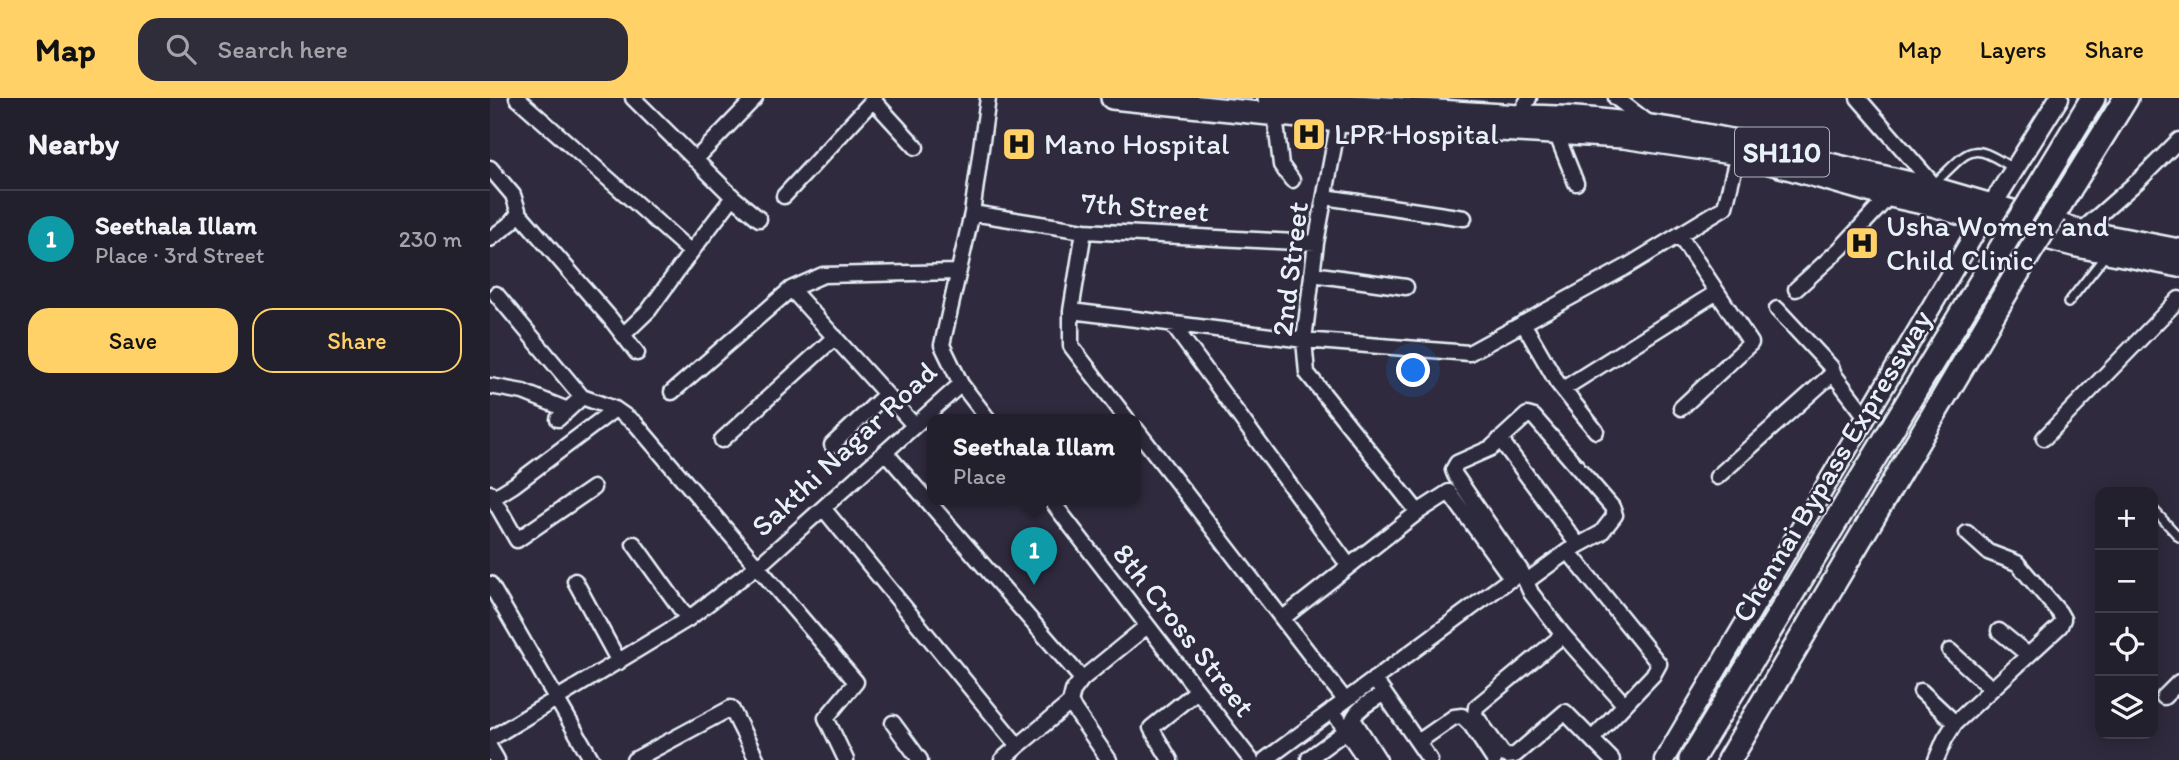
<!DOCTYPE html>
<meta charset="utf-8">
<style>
:root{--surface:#23202e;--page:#2f2d3a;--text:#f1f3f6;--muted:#a3a3aa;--line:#403e4a;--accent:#ffd166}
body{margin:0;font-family:Itim,sans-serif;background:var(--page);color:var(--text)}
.controls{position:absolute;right:21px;bottom:21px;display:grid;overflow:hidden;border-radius:14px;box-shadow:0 4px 18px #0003}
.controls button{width:63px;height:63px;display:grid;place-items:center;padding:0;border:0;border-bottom:2px solid var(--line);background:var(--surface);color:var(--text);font:35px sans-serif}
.you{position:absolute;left:924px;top:273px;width:24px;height:24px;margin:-18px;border:5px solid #fff;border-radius:50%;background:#1a73e8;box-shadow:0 0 0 10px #1a73e833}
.badge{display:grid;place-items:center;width:46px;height:46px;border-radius:50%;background:var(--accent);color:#fff;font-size:23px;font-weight:700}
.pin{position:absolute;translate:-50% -58px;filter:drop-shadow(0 2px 4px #0008)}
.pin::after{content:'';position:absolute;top:37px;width:24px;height:21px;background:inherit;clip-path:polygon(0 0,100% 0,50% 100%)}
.popup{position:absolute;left:437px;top:316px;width:214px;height:91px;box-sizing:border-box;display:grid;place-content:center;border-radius:14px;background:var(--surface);filter:drop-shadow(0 2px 5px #0005);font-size:23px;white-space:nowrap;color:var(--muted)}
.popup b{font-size:26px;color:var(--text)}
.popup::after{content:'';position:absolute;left:50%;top:100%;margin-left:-14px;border:14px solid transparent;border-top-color:var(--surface)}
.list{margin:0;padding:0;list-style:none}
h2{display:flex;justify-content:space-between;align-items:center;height:91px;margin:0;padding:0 28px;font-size:30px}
h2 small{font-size:23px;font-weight:400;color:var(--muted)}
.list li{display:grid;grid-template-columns:46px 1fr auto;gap:21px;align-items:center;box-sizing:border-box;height:98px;padding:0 28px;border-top:2px solid var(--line)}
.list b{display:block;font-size:26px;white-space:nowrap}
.list p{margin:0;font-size:23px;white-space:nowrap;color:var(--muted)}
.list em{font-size:23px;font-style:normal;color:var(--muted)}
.actions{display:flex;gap:14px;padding:21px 28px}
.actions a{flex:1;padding:16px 0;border:2px solid var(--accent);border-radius:21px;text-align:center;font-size:24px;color:var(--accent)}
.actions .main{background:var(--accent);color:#111}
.icon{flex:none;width:38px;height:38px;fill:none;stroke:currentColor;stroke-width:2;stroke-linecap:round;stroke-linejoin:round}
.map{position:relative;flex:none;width:1689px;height:662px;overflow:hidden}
header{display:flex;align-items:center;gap:42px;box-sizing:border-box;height:98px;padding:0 35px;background:var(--accent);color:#111}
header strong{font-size:33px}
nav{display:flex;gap:38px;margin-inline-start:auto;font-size:24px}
.search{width:490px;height:63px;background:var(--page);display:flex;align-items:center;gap:18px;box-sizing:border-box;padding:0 24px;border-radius:21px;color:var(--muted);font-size:26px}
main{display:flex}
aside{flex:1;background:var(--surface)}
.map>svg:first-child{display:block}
</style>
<header>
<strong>Map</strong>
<div class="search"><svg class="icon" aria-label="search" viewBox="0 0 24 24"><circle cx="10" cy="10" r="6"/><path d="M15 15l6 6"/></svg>Search here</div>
<nav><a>Map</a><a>Layers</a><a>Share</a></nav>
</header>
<main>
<aside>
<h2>Nearby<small></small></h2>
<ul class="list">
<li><span class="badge" style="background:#0f9aa8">1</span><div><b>Seethala Illam</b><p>Place · 3rd Street</p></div><em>230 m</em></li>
</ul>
<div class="actions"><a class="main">Save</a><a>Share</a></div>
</aside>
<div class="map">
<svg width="1689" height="662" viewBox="0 0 1689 662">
<rect width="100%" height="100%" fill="#2f2a3d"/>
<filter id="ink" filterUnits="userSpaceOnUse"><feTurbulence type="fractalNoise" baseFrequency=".0143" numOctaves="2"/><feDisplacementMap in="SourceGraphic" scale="14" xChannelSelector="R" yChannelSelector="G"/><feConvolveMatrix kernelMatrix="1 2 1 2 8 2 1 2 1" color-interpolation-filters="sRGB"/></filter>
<g filter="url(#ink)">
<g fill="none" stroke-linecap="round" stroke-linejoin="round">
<!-- service casing -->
<g stroke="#e8f1f8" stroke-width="12">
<path id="service" d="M 1445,85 C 1481,51 1479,42 1524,71
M 1578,205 L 1615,158
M 1663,411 L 1689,439"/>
</g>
<!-- minor casing -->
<g stroke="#e8f1f8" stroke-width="19">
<path id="minor" d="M 27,0 L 201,154 L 243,99 L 143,0
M 1126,0 L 1160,26
M 1368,0 L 1449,93
M 383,2 L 426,49
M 850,16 L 826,145 L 814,242 L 817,275 L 928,414
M 785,17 L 791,67 L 802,82
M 1029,18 L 1039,0
M 1066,35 L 1086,85
M 205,62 L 265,0
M 0,70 L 23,97 L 29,115 L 21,125 L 0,141
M 294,98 L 385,0
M 243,99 L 269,121
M 835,99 L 974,120
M 29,115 L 120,220 L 147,255
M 482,115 L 594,133 L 826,145
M 594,133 L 581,213 L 581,248 L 637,321
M 1591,133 L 1650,81 L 1689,42
M 1189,137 L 1261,245 L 1191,310
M 822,176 L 916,189
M 301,191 L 333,177 L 468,174
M 1306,191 L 1351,150 L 1403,94
M 6,196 L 92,299
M 1287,211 L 1341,269 L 1345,278
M 581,213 L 814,242 L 979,255 L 1136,169 L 1235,109 L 1250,48
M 1033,225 L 1067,284 L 1106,333
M 682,226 L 859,468
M 133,237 L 159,212 L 201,154
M 0,288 L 33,294 L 78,312
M 1073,291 L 1227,194
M 182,294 L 301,191 L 424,327
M 68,321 L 92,299 L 125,311 L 145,325 L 366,584 L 336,620 L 356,662
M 498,321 L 471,286 L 452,247 L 482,115 L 498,0
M 646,331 L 855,602
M 1554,340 L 1689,201
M 1010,341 L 1088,447
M 232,342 L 345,239
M 342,347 L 396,296
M 395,354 L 592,581
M 1227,379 L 1341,277 L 1345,278 L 1377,320
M 0,395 L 27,442 L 103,390
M 3,400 L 24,387 L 125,311
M 560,401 L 761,662
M 333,410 L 528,648 L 580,605 L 583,593 L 592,581 L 657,528
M 144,446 L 198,521
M 1031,473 L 965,377 L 963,372 L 967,365 L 1001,350 L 1037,317 L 1044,319 L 1122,409 L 1125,417 L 1111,435 L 1078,453 L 1169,566 L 1163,577 L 1102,641
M 85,483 L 129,564
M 1037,483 L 1078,453
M 0,486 L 102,662
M 793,520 L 928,414 L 959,394 L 1022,481
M 1509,533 L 1537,556
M 1073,537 L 1134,606
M 1460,553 L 1501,590
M 884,581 L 940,662
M 1431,593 L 1465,625
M 1674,599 L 1689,584
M 580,605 L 619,662
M 842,612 L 876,662
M 403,625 L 430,662
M 0,641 L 198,521 L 275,462 L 471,286
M 928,644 L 964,619 L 972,618 L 981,627 L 1004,662
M 0,650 L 7,662
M 819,660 L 856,633
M 144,662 L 241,610 L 267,662
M 512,662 L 528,648
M 680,662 L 661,630 L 707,593
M 775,662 L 1031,473 L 1041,495 L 1073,537 L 986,609 L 985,617 L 1013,656 L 1017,658 L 1025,657 L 1075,614 L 1122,662
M 889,662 L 863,621 C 868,609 884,602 894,595
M 1446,662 L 1455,641 L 1465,625 L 1570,528 L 1573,521 L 1569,514 L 1527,465 L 1498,454 L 1477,435"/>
</g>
<!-- tertiary casing -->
<g stroke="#e8f1f8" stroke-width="23">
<path id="tertiary" d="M 1174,662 L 1492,123 L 1569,0"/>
</g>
<!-- primary casing -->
<g stroke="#e8f1f8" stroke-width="26">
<path id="primary" d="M 622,0 L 848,23 L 1133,39 L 1248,56 L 1382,94 L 1446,108 L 1492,123 L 1587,148 L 1689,168
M 779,0 L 834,6 L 1029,18 C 1103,18 1174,28 1246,43
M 1318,61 L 1450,92 L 1591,133 L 1689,152"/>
</g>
<!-- trunk casing -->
<g stroke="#e8f1f8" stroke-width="28">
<path id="trunk" d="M 1540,104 L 1603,0
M 1564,116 L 1636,0
M 1201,662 L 1515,144
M 1239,662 L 1541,152"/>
</g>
<!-- service -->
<use href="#service" stroke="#2f2a3d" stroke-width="7"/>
<!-- minor -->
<use href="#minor" stroke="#2f2a3d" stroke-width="14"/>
<!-- tertiary -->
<use href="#tertiary" stroke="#2f2a3d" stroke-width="18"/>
<!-- primary -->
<use href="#primary" stroke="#2f2a3d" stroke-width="21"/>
<!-- trunk -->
<use href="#trunk" stroke="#2f2a3d" stroke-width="23"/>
<!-- trunk-bridge casing -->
<g stroke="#e8f1f8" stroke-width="28" stroke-linecap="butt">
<path id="trunk-bridge" d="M 1515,144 L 1540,104
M 1541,152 L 1564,116"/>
</g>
<!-- trunk-bridge -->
<use href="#trunk-bridge" stroke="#2f2a3d" stroke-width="23"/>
</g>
</g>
<!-- icons -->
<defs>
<g id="hospital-square" transform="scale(1.75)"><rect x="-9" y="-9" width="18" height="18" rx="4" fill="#ffd166" stroke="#2f2a3d"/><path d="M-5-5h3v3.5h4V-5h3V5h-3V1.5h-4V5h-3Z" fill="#111"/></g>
</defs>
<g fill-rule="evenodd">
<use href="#hospital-square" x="819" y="36"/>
<use href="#hospital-square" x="529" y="46"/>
<use href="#hospital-square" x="1372" y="145"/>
</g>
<g text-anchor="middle" stroke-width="5" stroke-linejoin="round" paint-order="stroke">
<!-- shield labels -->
<rect fill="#2f2a3d" stroke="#b0b5c0" stroke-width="2" x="1245" y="29.5" width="94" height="49" rx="5"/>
<g font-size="28" font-weight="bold" fill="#e8f1f8">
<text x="1292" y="64">SH110</text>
</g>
<!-- poi labels -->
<g font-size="30" fill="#e8f1f8" stroke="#2f2a3d" text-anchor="start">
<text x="844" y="46">LPR Hospital</text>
<text x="554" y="56">Mano Hospital</text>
<text x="1396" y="138">Usha Women and<tspan x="1396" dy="34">Child Clinic</tspan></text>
</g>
<!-- street labels -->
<g font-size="30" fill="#e8f1f8" stroke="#2f2a3d">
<text transform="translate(655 109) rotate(4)" y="10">7th Street</text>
<text transform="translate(800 171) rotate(-83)" y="10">2nd Street</text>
<text transform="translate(354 351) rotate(-43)" y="10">Sakthi Nagar Road</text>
<text transform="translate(1342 368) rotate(-59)" y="10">Chennai Bypass Expressway</text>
<text transform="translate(694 532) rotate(52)" y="10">8th Cross Street</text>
</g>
</g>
</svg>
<div class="controls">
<button>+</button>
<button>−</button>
<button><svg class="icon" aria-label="locate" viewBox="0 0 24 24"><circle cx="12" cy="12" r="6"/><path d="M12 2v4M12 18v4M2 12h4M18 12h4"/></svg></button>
<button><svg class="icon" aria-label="layers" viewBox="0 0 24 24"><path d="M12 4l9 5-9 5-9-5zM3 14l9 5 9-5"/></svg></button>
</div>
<div class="you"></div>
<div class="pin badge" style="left:544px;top:487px;background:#0f9aa8">1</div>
<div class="popup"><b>Seethala Illam</b>Place</div>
</div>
</main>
